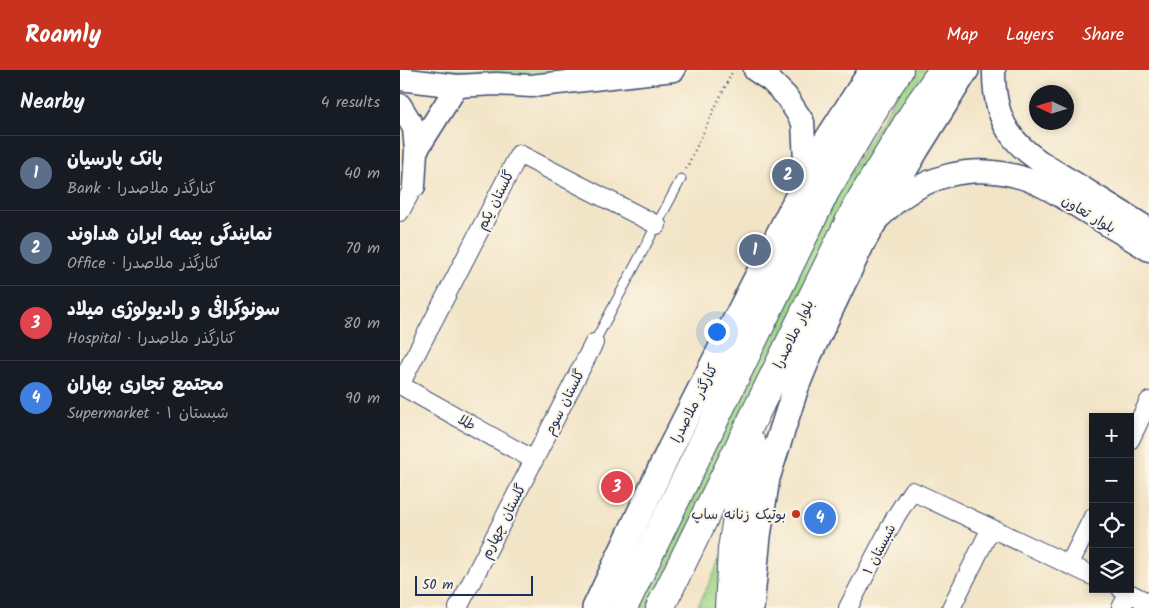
<!DOCTYPE html>
<meta charset="utf-8">
<style>
:root{--surface:#171b24;--page:#242831;--text:#f1f3f6;--muted:#9ea1a6;--line:#363941;--accent:#c8321e}
body{margin:0;font-family:Kalam,"Playpen Sans Arabic",sans-serif;background:var(--page);color:var(--text)}
.controls{position:absolute;right:15px;bottom:15px;display:grid;overflow:hidden;border-radius:0px;box-shadow:0 2px 8px #0003}
.controls button{width:45px;height:45px;display:grid;place-items:center;padding:0;border:0;border-bottom:1px solid var(--line);background:var(--surface);color:var(--text);font:25px sans-serif}
.compass{position:absolute;left:629px;top:15px;width:45px;height:45px;border-radius:50%;background:var(--surface);box-shadow:0 2px 8px #0003;rotate:274deg}
.scale{position:absolute;left:15px;bottom:12px;width:118px;box-sizing:border-box;padding-left:5px;border:2px solid #1b2f5e;border-top:0;font-size:14px;line-height:18px;white-space:nowrap;color:#1b2f5e;-webkit-text-stroke:4px #fcf5e5;paint-order:stroke}
.you{position:absolute;left:316px;top:261px;width:18px;height:18px;margin:-12px;border:4px solid #fff;border-radius:50%;background:#1a73e8;box-shadow:0 0 0 8px #1a73e833}
.badge{display:grid;place-items:center;width:32px;height:32px;border-radius:50%;background:var(--accent);color:#fff;font-size:16px;font-weight:700}
.pin{position:absolute;translate:-50% -50%;border:2px solid #fff;box-shadow:0 1px 5px #0006}
.list{margin:0;padding:0;list-style:none}
h2{display:flex;justify-content:space-between;align-items:center;height:65px;margin:0;padding:0 20px;font-size:21px}
h2 small{font-size:16px;font-weight:400;color:var(--muted)}
.list li{display:grid;grid-template-columns:32px 1fr auto;gap:15px;align-items:center;box-sizing:border-box;height:75px;padding:0 20px;border-top:1px solid var(--line)}
.list b{display:block;font-size:19px;white-space:nowrap}
.list p{margin:0;font-size:16px;white-space:nowrap;color:var(--muted)}
.list em{font-size:16px;font-style:normal;color:var(--muted)}
.icon{flex:none;width:28px;height:28px;fill:none;stroke:currentColor;stroke-width:2;stroke-linecap:round;stroke-linejoin:round}
.map{position:relative;flex:none;width:749px;height:538px;overflow:hidden}
header{display:flex;align-items:center;gap:30px;box-sizing:border-box;height:70px;padding:0 25px;background:var(--accent);color:#fff}
header strong{font-size:24px}
nav{display:flex;gap:28px;margin-inline-start:auto;font-size:18px}
main{display:flex}
aside{flex:1;background:var(--surface)}
.map>svg:first-child{display:block}
</style>
<header>
<strong>Roamly</strong>
<nav><a>Map</a><a>Layers</a><a>Share</a></nav>
</header>
<main>
<aside>
<h2>Nearby<small>4 results</small></h2>
<ul class="list">
<li><span class="badge" style="background:#5c6f8a">1</span><div><b>بانک پارسیان</b><p>Bank · کنارگذر ملاصدرا</p></div><em>40 m</em></li>
<li><span class="badge" style="background:#5c6f8a">2</span><div><b>نمایندگی بیمه ایران هداوند</b><p>Office · کنارگذر ملاصدرا</p></div><em>70 m</em></li>
<li><span class="badge" style="background:#e0444e">3</span><div><b>سونوگرافی و رادیولوژی میلاد</b><p>Hospital · کنارگذر ملاصدرا</p></div><em>80 m</em></li>
<li><span class="badge" style="background:#3f7fe0">4</span><div><b>مجتمع تجاری بهاران</b><p>Supermarket · شبستان ۱</p></div><em>90 m</em></li>
</ul>
</aside>
<div class="map">
<svg width="749" height="538" viewBox="0 0 749 538">
<rect width="100%" height="100%" fill="#fcf5e5"/>
<filter id="ink" filterUnits="userSpaceOnUse"><feTurbulence type="fractalNoise" baseFrequency=".02" numOctaves="2"/><feDisplacementMap in="SourceGraphic" scale="10" xChannelSelector="R" yChannelSelector="G"/><feConvolveMatrix kernelMatrix="1 2 1 2 8 2 1 2 1" color-interpolation-filters="sRGB"/></filter>
<filter id="wash" filterUnits="userSpaceOnUse"><feTurbulence type="fractalNoise" baseFrequency=".0096" numOctaves="4" result="noise"/><feDisplacementMap in="SourceGraphic" scale="20" xChannelSelector="R" yChannelSelector="G"/><feGaussianBlur stdDeviation="1.12" result="paint"/><feColorMatrix in="noise" values="0 0 0 0 0 0 0 0 0 0 0 0 0 0 0 0 0 1.4 0 .05"/><feComposite in="paint" operator="in"/></filter>
<g filter="url(#wash)">
<rect width="100%" height="100%" fill="#f2e4c6"/>
<!-- green -->
<path fill="#9ed586" stroke="#5c8272" d="M 44,0 L 188,0 L 135,7 L 80,5 Z
M 513,0 L 529,0 L 248,538 L 234,538 L 404,180 L 497,23 Z
M 324,482 L 319,538 L 297,538 Z"/>
</g>
<g filter="url(#ink)">
<g fill="none" stroke-linecap="round" stroke-linejoin="round">
<!-- service casing -->
<g stroke="#3b4a6e" stroke-width="11">
<path id="service" d="M 194,273 L 281,109"/>
</g>
<!-- minor casing -->
<g stroke="#3b4a6e" stroke-width="20">
<path id="minor" d="M 0,142 L 14,116
M 0,315 L 119,84 L 257,155
M 0,315 L 134,390
M 730,370 L 749,331
M 669,495 L 693,447
M 721,519 L 749,533
M 58,538 L 194,273
M 448,538 L 496,446 L 512,421 L 693,506
M 551,538 L 591,458
M 721,538 L 729,523"/>
</g>
<!-- tertiary casing -->
<g stroke="#3b4a6e" stroke-width="25">
<path id="tertiary" d="M 355,0 L 370,10 L 386,26 L 403,52 L 406,111
M 594,0 C 593,67 625,83 676,114 C 700,129 725,144 749,159
M 0,9 L 57,16
M 0,35 L 14,58 L 16,81 L 14,116
M 16,81 L 57,16 L 96,14 L 131,16 L 274,0
M 482,145 C 521,105 573,91 626,109 C 644,115 661,126 677,136 C 701,151 725,165 749,180"/>
</g>
<!-- secondary casing -->
<g stroke="#3b4a6e" stroke-width="28">
<path id="secondary" d="M 195,538 L 270,379 L 425,73 L 472,0
M 351,538 L 358,466 L 367,408 L 396,317 L 409,285 L 462,173 L 516,80 L 566,0"/>
</g>
<!-- primary casing -->
<g stroke="#3b4a6e" stroke-width="30">
<path id="primary" d="M 418,244 L 446,205
M 223,538 L 425,122 L 484,22 L 499,0
M 260,538 L 457,136 L 518,36 L 543,0
M 329,538 L 332,479 L 343,410 L 352,374"/>
</g>
<!-- path -->
<path stroke="#3b4a6e" stroke-width="2.5" stroke-dasharray="1 4" stroke-linecap="butt" d="M 286,99 L 333,0"/>
<!-- service -->
<use href="#service" stroke="#fff" stroke-width="9"/>
<!-- minor -->
<use href="#minor" stroke="#fff" stroke-width="18"/>
<!-- tertiary -->
<use href="#tertiary" stroke="#fff" stroke-width="22"/>
<!-- secondary -->
<use href="#secondary" stroke="#fff" stroke-width="25"/>
<!-- primary -->
<use href="#primary" stroke="#fff" stroke-width="28"/>
</g>
</g>
<!-- markers -->
<circle fill="#c8321e" stroke="#fcf5e5" stroke-width="2" cx="396" cy="444" r="5"/>
<g text-anchor="middle" stroke-width="4" stroke-linejoin="round" paint-order="stroke">
<!-- street labels -->
<g font-size="14" fill="#1b2f5e" stroke="#fcf5e5">
<text transform="translate(95 130) rotate(-63)" y="5">گلستان یکم</text>
<text transform="translate(689 144) rotate(31)" y="5">بلوار تعاون</text>
<text transform="translate(393 264) rotate(-64)" y="5">بلوار ملاصدرا</text>
<text transform="translate(164 332) rotate(-63)" y="5">گلستان سوم</text>
<text transform="translate(294 333) rotate(-63)" y="5">کنارگذر ملاصدرا</text>
<text transform="translate(67 352) rotate(29)" y="5">طلا</text>
<text transform="translate(103 451) rotate(-63)" y="5">گلستان چهارم</text>
<text transform="translate(479 479) rotate(-63)" y="5">شبستان ۱</text>
</g>
<!-- poi labels -->
<g font-size="14" fill="#1b2f5e" stroke="#fcf5e5" text-anchor="end">
<text x="386" y="449">بوتیک زنانه ساپ</text>
</g>
</g>
</svg>
<div class="controls">
<button>+</button>
<button>−</button>
<button><svg class="icon" aria-label="locate" viewBox="0 0 24 24"><circle cx="12" cy="12" r="6"/><path d="M12 2v4M12 18v4M2 12h4M18 12h4"/></svg></button>
<button><svg class="icon" aria-label="layers" viewBox="0 0 24 24"><path d="M12 4l9 5-9 5-9-5zM3 14l9 5 9-5"/></svg></button>
</div>
<svg class="compass" viewBox="-18 -18 36 36"><path d="M0-13l5 13h-10z" fill="#e53935"/><path d="M0 13l5-13h-10z" fill="#9ea1a6"/></svg>
<div class="scale">50 m</div>
<div class="you"></div>
<div class="pin badge" style="left:355px;top:180px;background:#5c6f8a">1</div>
<div class="pin badge" style="left:388px;top:105px;background:#5c6f8a">2</div>
<div class="pin badge" style="left:217px;top:417px;background:#e0444e">3</div>
<div class="pin badge" style="left:420px;top:448px;background:#3f7fe0">4</div>
</div>
</main>
